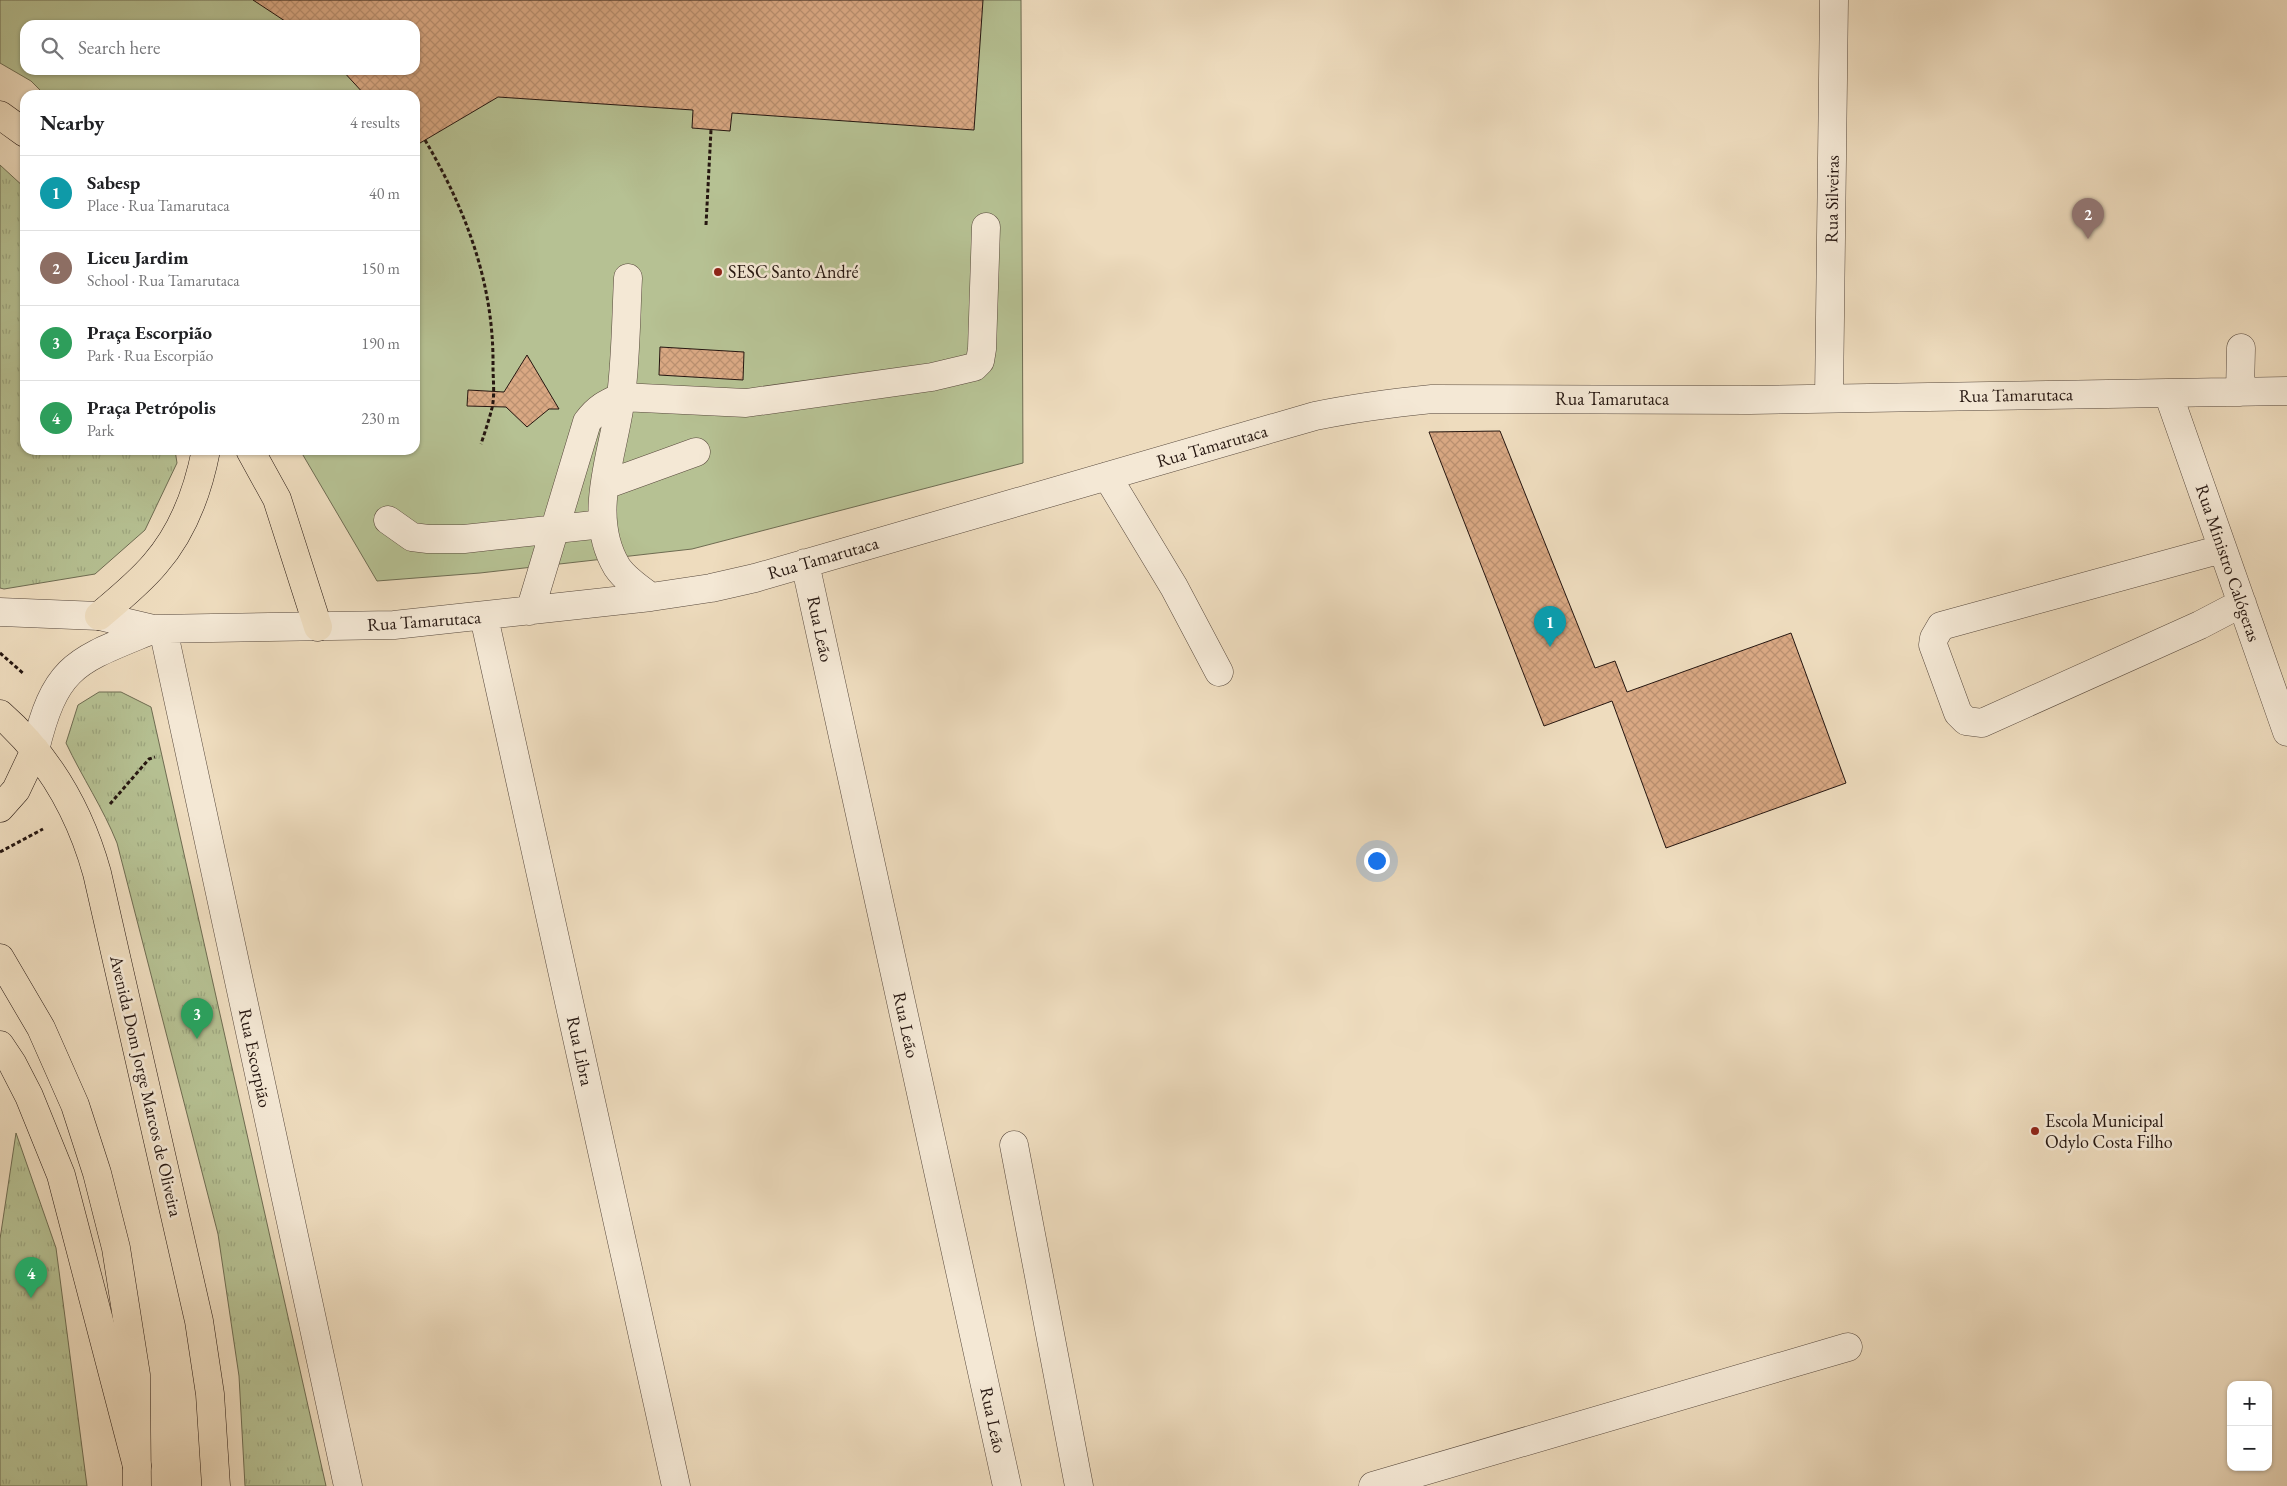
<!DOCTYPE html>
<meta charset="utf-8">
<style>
:root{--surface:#fff;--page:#f2f2f2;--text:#202124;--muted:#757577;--line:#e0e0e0;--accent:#8f2418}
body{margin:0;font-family:"EB Garamond",serif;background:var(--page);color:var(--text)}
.controls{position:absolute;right:15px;bottom:15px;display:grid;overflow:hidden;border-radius:10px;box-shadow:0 1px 4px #0004}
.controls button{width:45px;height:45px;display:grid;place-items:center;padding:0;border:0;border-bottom:1px solid var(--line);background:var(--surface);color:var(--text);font:25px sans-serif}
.you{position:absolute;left:1376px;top:860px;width:18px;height:18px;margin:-12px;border:4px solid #fff;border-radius:50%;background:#1a73e8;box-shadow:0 0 0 8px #1a73e833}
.badge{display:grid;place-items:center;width:32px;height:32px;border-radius:50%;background:var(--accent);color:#fff;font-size:16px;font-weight:700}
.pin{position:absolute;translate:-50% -41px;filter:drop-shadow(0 1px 2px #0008)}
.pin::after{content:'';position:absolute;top:26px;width:18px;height:15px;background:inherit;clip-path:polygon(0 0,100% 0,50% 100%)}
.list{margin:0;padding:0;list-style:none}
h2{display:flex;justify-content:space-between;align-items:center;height:65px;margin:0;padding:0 20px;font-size:21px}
h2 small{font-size:16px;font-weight:400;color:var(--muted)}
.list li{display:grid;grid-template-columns:32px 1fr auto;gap:15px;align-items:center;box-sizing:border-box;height:75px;padding:0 20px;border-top:1px solid var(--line)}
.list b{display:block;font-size:19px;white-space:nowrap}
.list p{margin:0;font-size:16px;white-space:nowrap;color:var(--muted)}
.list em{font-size:16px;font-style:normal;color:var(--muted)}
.icon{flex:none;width:28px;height:28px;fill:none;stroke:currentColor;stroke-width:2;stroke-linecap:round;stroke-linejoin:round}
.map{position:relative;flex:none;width:2287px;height:1486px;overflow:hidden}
.search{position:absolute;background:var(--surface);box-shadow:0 1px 4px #0004;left:20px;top:20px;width:400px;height:55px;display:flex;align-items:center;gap:12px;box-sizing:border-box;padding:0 18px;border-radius:15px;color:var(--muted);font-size:19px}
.panel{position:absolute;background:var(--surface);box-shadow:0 1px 4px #0004;left:20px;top:90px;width:400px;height:365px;border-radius:15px}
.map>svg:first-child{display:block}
</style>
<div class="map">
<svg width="2287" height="1486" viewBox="0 0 2287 1486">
<defs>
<pattern id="grass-tufts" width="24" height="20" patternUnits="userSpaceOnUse" patternTransform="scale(1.25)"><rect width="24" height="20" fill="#b6c193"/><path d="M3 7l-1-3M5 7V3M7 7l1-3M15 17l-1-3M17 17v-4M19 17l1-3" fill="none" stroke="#9ca57e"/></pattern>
<pattern id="building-cross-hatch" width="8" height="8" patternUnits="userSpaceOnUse" patternTransform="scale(1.25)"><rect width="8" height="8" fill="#d9a883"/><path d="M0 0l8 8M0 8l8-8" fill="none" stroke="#ba9070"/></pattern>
</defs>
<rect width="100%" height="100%" fill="#eedcbe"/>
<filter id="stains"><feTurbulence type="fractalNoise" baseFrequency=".004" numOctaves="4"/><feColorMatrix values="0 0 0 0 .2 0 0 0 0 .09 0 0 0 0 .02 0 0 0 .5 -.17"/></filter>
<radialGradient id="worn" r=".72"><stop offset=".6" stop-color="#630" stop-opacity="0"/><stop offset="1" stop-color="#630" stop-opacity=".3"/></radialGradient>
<!-- grass -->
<path fill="url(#grass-tufts)" stroke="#6e6c52" d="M 0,165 L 25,188 L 25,450 L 175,450 L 177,463 L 145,530 L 95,574 L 4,589 L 0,588 Z
M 99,692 L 121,692 L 151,707 L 326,1486 L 245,1486 L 239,1376 L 218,1234 L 117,843 C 103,808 82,777 66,743 L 78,705 Z
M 16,1133 L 56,1248 L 87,1486 L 0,1486 L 0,1239 Z"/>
<!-- pitch -->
<path fill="#b6c193" stroke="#6e6c52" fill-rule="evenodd" d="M 0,0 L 1021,0 L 1023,463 L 692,549 L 480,573 L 377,581 L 300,450 L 415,450 L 415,95 L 45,95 L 31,81 L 0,63 ZM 25,25 L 415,25 L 415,70 L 25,70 Z"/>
<!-- building -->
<path fill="url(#building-cross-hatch)" stroke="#251610" d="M 253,0 L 983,0 L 974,130 L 732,113 L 730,131 L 692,128 L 693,110 L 498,97 L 415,146 L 415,95 L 365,95 L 342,70 L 415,70 L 415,25 L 291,25 Z
M 660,347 L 744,352 L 743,380 L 659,375 Z
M 527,355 L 559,409 L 549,409 L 527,427 L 506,407 L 467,406 L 468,390 L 504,392 Z
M 1500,431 L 1595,668 L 1615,661 L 1627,692 L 1791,633 L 1846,783 L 1666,848 L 1612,701 L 1544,726 L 1429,432 Z"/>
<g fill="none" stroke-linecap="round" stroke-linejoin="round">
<!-- minor casing -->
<g stroke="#57483c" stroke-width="29">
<path id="minor" d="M 628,278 C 626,317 626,357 621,396 C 615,451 585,514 617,567 C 625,579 640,589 651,597
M 2240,392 L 2241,348
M 2168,393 L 2287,732
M 1829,397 L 1834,0
M 1107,476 L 1174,587 L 1219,672
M 605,485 L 696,452
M 388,520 L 412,537 L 428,539 L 464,539 L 603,524
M 2222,549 L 1941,626 L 1934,638 L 1933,645 L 1958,713 L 1966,721 L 1982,723 L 2200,625 L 2242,603
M 805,563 L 1007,1486
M 530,611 L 587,422 C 597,408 607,403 621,397 L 746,403 L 932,377 L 974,367 L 980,361 L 982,349 L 986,227
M 0,612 L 99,616 L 154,629 L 394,625 L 651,597 L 711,588 L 755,578 L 1315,416 C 1354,408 1392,403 1432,399 L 1750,400 L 2287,391
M 484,617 L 676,1486
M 163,629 L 348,1486
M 35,750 C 56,663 77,661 154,629
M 1014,1145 L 1079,1486
M 1373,1486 L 1848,1347"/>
</g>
<!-- major casing -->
<g stroke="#251610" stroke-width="29">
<path id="major" d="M 0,714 C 48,756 80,812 97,873 L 199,1321 L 210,1394 L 216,1486
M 0,808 L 16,790 L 35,750
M 0,958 L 41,1028 L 75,1105 L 97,1173 L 116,1248 L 136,1375 L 137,1486"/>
</g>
<!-- highway casing -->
<g stroke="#251610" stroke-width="29">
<path id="highway" d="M 0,115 L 25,133
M 250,450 L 277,499 L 318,627
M 99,616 C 118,600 139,583 155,564 C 183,532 198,491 206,450
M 0,1045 L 12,1063 L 29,1096 L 61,1175 L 137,1466"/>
</g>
<!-- path -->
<path stroke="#251610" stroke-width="3" stroke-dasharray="4 2.5" stroke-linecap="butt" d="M 425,140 C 466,210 494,284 493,366 C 493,380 495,395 492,408 C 489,420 485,432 481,444
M 706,225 L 711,130
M 0,653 L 24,674
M 110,804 L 149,759 L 155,757
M 0,852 L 43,829"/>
<!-- minor -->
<use href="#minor" stroke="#f4e8d5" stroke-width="28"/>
<!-- major -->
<use href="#major" stroke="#eedcbe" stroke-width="28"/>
<!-- highway -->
<use href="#highway" stroke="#eedcbe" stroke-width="28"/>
</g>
<!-- markers -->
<g fill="#8f2418" stroke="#f4e8d5" stroke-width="2">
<circle cx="718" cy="272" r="5"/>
<circle cx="2035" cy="1131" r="5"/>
</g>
<g text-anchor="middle" stroke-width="5" stroke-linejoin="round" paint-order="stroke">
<!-- street labels -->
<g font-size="18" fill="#251610" stroke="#f4e8d5">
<text transform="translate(1832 199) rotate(-89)" y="6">Rua Silveiras</text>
<text transform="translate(2016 395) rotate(-1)" y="6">Rua Tamarutaca</text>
<text x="1612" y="405">Rua Tamarutaca</text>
<text transform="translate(1212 446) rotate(-16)" y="6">Rua Tamarutaca</text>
<text transform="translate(823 558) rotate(-16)" y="6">Rua Tamarutaca</text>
<text transform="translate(2228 563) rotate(71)" y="6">Rua Ministro Calógeras</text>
<text transform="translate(424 621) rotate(-4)" y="6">Rua Tamarutaca</text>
<text transform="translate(820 629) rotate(78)" y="6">Rua Leão</text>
<text transform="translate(906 1025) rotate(78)" y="6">Rua Leão</text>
<text transform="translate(580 1051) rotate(78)" y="6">Rua Libra</text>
<text transform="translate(255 1058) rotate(78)" y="6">Rua Escorpião</text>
<text transform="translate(146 1086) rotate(77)" y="6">Avenida Dom Jorge Marcos de Oliveira</text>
<text transform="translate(993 1420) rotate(78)" y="6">Rua Leão</text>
</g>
<!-- poi labels -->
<g font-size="18" fill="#251610" stroke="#f4e8d5" text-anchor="start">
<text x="728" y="278">SESC Santo André</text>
<text x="2045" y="1127">Escola Municipal<tspan x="2045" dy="21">Odylo Costa Filho</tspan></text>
</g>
</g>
<rect width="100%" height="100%" filter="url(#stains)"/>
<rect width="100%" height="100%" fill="url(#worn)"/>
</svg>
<div class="controls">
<button>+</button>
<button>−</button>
</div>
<div class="you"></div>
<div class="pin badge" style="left:1550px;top:647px;background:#0f9aa8">1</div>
<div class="pin badge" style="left:2088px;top:239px;background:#8d6e63">2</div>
<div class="pin badge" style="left:197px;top:1039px;background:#2e9e5b">3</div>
<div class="pin badge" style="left:31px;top:1298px;background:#2e9e5b">4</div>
<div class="search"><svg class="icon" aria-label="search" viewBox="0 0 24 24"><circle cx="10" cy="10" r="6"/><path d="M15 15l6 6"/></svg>Search here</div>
<section class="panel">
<h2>Nearby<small>4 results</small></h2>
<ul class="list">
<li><span class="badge" style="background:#0f9aa8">1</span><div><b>Sabesp</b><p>Place · Rua Tamarutaca</p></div><em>40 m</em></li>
<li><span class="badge" style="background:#8d6e63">2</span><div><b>Liceu Jardim</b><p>School · Rua Tamarutaca</p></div><em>150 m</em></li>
<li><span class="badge" style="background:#2e9e5b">3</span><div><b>Praça Escorpião</b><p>Park · Rua Escorpião</p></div><em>190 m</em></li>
<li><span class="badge" style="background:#2e9e5b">4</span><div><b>Praça Petrópolis</b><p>Park</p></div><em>230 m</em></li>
</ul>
</section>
</div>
